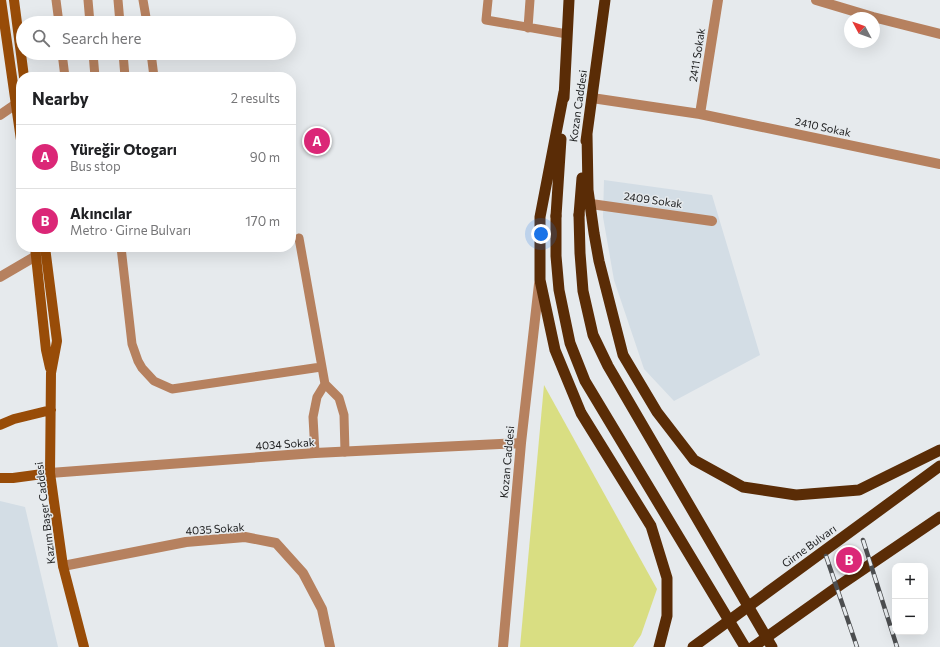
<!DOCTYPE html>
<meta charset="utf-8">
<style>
:root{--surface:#fff;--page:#f2f2f2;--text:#202124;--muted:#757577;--line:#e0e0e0;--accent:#db2777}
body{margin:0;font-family:Commissioner,sans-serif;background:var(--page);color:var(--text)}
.controls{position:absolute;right:12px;bottom:12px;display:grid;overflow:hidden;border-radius:8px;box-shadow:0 4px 16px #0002}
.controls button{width:36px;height:36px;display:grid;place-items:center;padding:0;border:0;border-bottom:1px solid var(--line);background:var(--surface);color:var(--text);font:20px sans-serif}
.compass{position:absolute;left:844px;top:12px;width:36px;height:36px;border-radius:50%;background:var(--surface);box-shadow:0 4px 16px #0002;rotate:311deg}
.you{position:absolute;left:541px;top:234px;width:14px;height:14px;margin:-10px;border:3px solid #fff;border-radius:50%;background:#1a73e8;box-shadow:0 0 0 6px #1a73e833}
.badge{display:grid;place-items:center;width:26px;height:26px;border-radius:50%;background:var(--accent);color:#fff;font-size:13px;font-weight:700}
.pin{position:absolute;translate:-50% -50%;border:2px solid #fff;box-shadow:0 1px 4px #0006}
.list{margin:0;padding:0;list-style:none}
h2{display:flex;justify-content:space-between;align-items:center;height:52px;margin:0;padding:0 16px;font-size:17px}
h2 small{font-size:13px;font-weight:400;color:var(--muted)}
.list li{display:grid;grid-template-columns:26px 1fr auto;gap:12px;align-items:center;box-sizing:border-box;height:64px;padding:0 16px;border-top:1px solid var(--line)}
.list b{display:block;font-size:15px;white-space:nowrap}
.list p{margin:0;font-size:13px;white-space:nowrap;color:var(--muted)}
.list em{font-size:13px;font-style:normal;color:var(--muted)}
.icon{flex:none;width:22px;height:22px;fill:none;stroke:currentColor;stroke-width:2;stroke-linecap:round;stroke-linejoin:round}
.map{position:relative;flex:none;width:940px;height:647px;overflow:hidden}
.search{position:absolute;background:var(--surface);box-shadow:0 4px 16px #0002;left:16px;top:16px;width:280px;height:44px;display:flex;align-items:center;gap:10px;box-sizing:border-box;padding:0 14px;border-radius:22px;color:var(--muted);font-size:15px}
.panel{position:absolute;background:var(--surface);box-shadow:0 4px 16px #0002;left:16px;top:72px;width:280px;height:180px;border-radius:16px}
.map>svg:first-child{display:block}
</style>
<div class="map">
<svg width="940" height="647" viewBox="0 0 940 647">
<rect width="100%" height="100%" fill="#e6eaed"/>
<!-- built -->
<path fill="#d3dde5" d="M 604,180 L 712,195 L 760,355 L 674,401 L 644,369 L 614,280 L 603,217 Z
M 0,501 L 25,507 L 58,647 L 0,647 Z"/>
<!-- green -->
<path fill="#d9de82" d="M 544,385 L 657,589 L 641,635 L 633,647 L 520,647 Z"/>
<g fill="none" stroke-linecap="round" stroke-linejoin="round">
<!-- service -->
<path stroke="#b6815f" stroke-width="9" d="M 56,0 L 59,23
M 88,0 L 90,23
M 118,0 L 120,23
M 143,0 L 147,23
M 488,0 L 486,20 L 567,34
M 528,28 L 530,0
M 62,53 L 65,77
M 93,53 L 95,77
M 123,53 L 125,77
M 151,53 L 154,77
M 299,238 L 325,384 L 339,398 L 344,415 L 345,452
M 121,247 L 132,344 L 138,361 L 142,368 L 154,381 L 172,389 L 321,367
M 315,453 L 313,417 L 317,397 L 325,384"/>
<!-- minor -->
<path stroke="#b6815f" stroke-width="10" d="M 816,0 L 873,17 L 940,34
M 592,98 L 700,114 L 940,164
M 700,114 L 718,0
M 0,115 L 16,104
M 591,204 L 712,221
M 0,277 L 36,256
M 50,473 L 315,453 L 521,443
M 63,566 L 186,542 L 245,537 L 276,543 L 303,573 L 322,609 L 330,647
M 503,647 L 521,443 L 539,284"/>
<!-- secondary -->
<path stroke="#984c08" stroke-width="10" d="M 1,0 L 21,140
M 14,0 L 24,77
M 35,247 L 46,350 L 50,368
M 45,247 L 57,341 L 51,373 L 50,473 L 63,566 L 84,647
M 0,425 L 14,419 L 51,410
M 0,478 L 13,478 L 50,473"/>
<!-- trunk -->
<path stroke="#5a2c06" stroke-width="11" d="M 564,92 L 540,217 L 540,280 L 555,350 L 581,413 L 651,526 L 667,578 L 667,616 L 659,647
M 564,98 L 569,0
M 587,134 L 588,190 L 594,233 L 599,261 L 623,355 L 657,412 L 694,460 L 743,487 L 796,495 L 859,490 L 940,450
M 586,141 L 605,0
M 579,215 L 582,178
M 556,216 L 561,139
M 693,647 L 940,466
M 753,647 L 840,585 L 940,517"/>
<!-- rail casing -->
<g stroke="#4c4e50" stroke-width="4.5">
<path id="rail" d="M 863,540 L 897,647
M 826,556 L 857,647"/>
</g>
<!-- rail -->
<use href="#rail" stroke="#e6eaed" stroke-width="3" stroke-dasharray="9" stroke-linecap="butt"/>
<!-- trunk-bridge -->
<path stroke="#5a2c06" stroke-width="11" d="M 579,215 L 580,253 L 583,291 L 593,335 L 608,366 L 772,647
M 556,216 L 556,256 L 559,290 L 570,343 L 585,381 L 745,647"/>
</g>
<g text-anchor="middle" stroke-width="3" stroke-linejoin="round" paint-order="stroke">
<!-- street labels -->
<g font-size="11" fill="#1c1d1e" stroke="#e6eaed">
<text transform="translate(697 55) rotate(-81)" y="4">2411 Sokak</text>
<text transform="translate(578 106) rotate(-82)" y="4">Kozan Caddesi</text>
<text transform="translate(823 127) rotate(12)" y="4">2410 Sokak</text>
<text transform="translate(653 200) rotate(8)" y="4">2409 Sokak</text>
<text transform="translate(285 444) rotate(-4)" y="4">4034 Sokak</text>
<text transform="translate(507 462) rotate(-85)" y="4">Kozan Caddesi</text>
<text transform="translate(45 513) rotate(-97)" y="4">Kazım Başer Caddesi</text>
<text transform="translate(215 529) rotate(-4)" y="4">4035 Sokak</text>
<text transform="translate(809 546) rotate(-36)" y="4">Girne Bulvarı</text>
</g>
</g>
</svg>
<div class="controls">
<button>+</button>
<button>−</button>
</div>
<svg class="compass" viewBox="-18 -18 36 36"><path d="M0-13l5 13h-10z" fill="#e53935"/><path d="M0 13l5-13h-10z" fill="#757577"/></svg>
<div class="you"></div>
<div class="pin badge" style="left:317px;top:141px">A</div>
<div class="pin badge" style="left:849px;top:560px">B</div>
<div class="search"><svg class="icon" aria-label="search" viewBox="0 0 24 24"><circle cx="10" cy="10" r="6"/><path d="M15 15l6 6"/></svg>Search here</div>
<section class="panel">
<h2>Nearby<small>2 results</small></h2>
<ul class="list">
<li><span class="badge">A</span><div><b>Yüreğir Otogarı</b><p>Bus stop</p></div><em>90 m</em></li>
<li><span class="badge">B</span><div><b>Akıncılar</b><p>Metro · Girne Bulvarı</p></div><em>170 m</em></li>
</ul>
</section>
</div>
